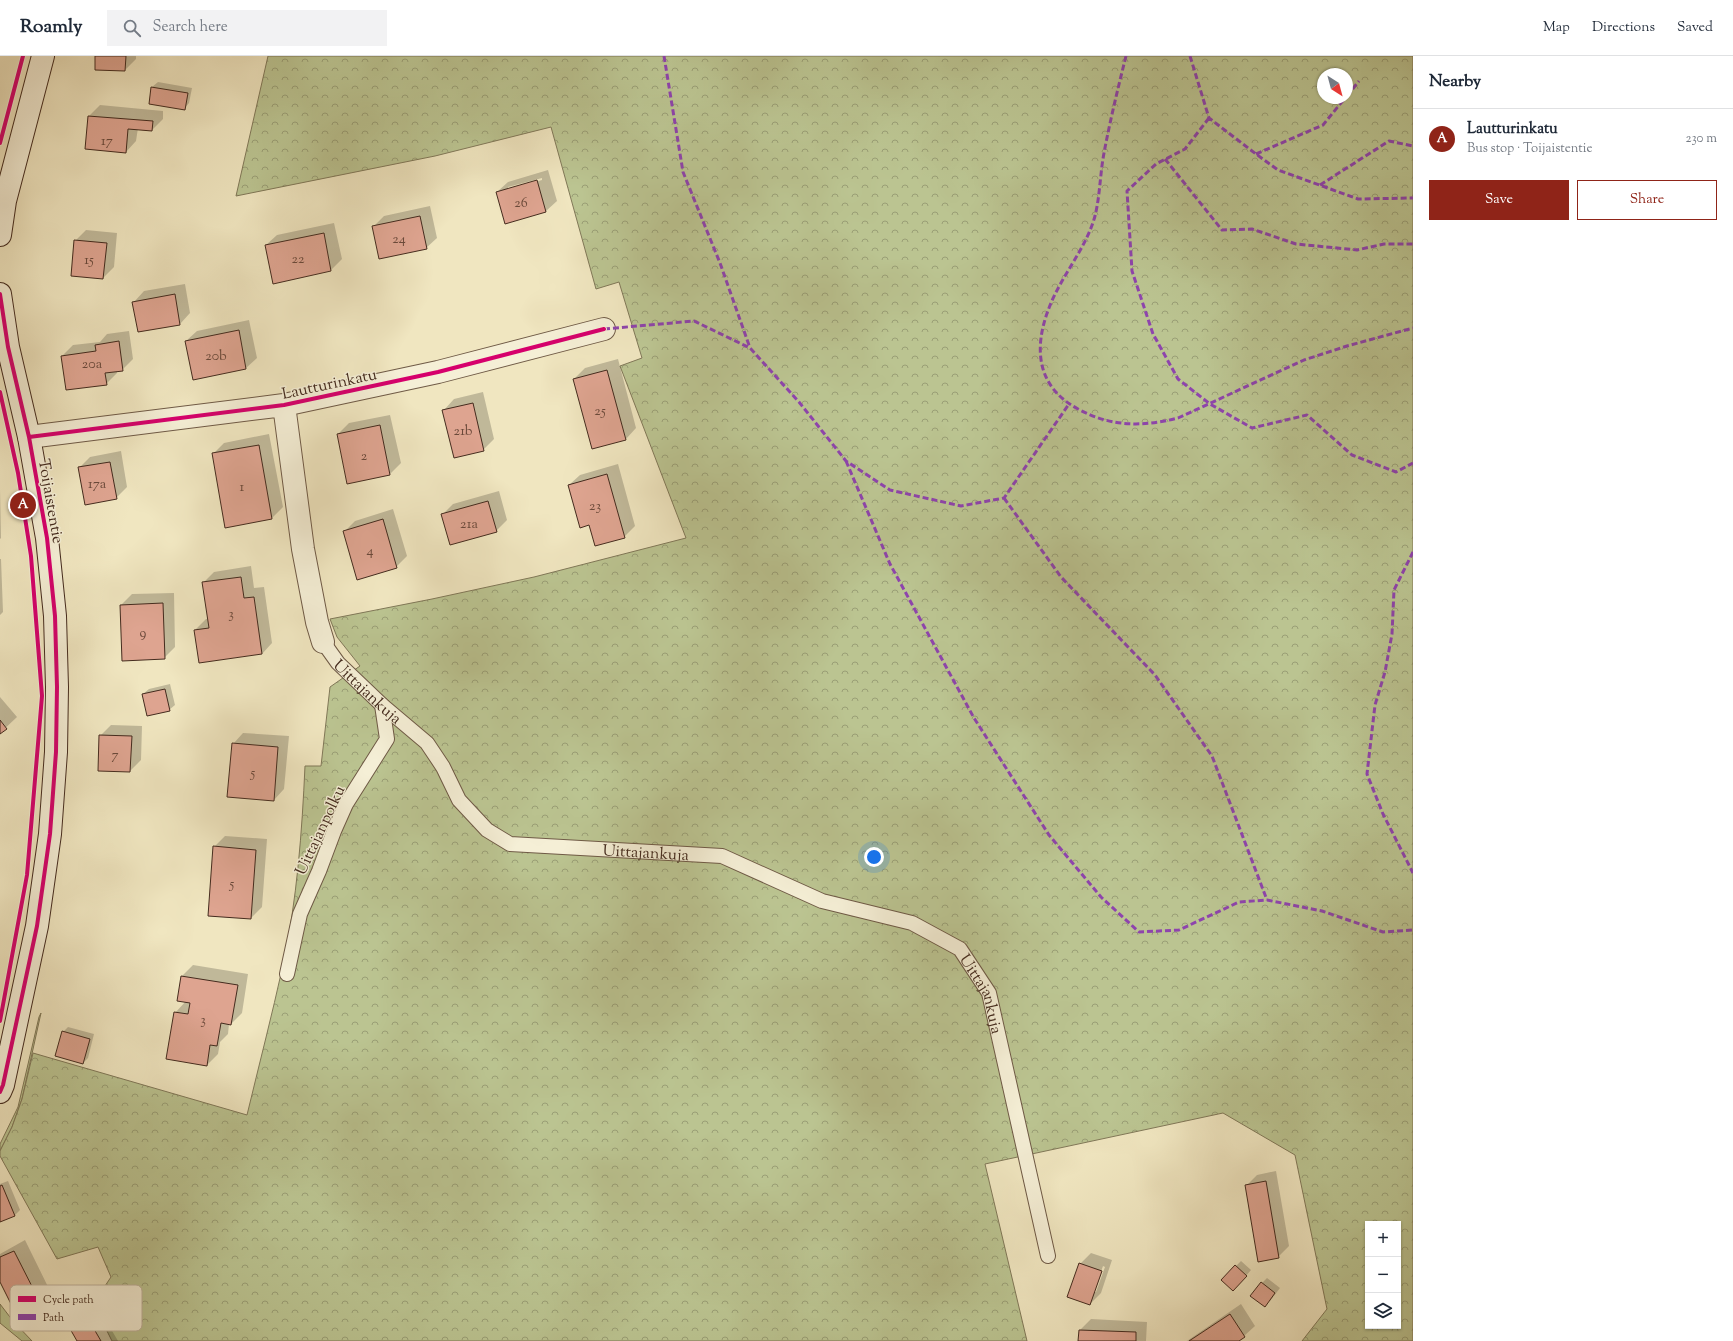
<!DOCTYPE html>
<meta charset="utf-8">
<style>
:root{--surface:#fff;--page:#f2f2f3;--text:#1f2937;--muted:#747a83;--line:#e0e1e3;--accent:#8f2418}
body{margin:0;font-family:"Sorts Mill Goudy",serif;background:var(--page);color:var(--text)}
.controls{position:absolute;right:12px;bottom:12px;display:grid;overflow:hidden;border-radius:0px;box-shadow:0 1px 3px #0004}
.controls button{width:36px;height:36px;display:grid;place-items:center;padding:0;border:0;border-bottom:1px solid var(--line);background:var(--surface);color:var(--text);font:20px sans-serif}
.compass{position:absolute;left:1317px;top:12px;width:36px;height:36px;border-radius:50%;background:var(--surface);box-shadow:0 1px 3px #0004;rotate:144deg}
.you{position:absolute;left:874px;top:801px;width:14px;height:14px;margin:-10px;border:3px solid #fff;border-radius:50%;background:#1a73e8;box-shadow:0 0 0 6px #1a73e833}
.badge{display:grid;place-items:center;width:26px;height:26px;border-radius:50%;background:var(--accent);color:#fff;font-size:13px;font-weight:700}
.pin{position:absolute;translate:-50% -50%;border:2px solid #fff;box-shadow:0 1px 4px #0006}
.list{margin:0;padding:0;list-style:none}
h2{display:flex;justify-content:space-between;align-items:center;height:52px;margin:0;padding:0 16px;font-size:17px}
h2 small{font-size:13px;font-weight:400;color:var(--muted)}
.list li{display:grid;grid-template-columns:26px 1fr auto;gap:12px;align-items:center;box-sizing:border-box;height:60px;padding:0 16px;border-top:1px solid var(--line)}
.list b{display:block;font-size:15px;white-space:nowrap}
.list p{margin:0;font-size:13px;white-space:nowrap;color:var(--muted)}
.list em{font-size:13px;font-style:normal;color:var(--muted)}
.actions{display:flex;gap:8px;padding:12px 16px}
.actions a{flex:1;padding:9px 0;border:1px solid var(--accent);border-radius:0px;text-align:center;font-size:14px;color:var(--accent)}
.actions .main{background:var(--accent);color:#fff}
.icon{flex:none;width:22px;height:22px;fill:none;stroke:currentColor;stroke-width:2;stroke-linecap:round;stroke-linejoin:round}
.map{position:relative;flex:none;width:1413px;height:1285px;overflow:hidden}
header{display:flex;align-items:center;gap:24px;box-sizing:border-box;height:56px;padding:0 20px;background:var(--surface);border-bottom:1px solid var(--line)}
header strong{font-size:19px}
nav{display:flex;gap:22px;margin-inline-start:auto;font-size:14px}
.search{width:280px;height:36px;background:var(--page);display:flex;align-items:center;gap:10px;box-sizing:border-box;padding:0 14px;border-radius:0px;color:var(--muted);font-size:15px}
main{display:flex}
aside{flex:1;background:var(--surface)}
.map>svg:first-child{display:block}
</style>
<header>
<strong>Roamly</strong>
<div class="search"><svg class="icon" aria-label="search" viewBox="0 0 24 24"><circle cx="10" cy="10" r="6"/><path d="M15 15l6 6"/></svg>Search here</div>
<nav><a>Map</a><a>Directions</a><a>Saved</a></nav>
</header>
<main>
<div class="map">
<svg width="1413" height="1285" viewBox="0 0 1413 1285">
<defs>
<pattern id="forest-crowns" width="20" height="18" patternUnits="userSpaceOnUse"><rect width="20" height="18" fill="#bbc491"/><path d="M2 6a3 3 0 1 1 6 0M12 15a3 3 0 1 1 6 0" fill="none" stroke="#9a9f76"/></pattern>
</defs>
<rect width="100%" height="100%" fill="#f0e6c0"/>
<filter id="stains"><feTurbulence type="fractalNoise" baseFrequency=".005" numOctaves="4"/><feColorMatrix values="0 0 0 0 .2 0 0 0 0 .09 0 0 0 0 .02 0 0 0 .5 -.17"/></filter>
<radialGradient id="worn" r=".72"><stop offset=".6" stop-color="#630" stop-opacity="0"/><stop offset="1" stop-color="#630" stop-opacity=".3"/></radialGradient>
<!-- grass -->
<path fill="#bbc491" stroke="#807858" d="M 41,957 L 22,1043 L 12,1071 L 0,1095 L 0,1088 L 18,1051 L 39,961 Z
M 0,1248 L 13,1265 L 32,1285 L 22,1285 L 0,1267 Z"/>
<!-- forest -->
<path fill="url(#forest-crowns)" stroke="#807858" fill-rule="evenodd" d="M 268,0 L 1413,0 L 1413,1285 L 1302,1285 L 1327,1253 L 1295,1099 L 1223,1057 L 985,1108 L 1027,1285 L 112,1285 L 97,1255 L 99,1239 L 111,1221 L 98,1191 L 57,1203 L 0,1100 L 0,1095 L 12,1071 L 22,1043 L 33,997 L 247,1059 C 259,1009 272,959 283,909 C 297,844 302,776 305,710 L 321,710 L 330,631 L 360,610 L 337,581 L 330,563 L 432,543 L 534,521 L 686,482 L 620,310 L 642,302 L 619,226 L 596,233 L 551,71 L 435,100 L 236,140 ZM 1323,18 L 1347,18 L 1347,42 L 1323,42 ZM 1368,1168 L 1398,1168 L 1398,1270 L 1368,1270 Z"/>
<!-- shadow -->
<path fill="#0003" fill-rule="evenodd" d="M 96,0 L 136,0 L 136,3 L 125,14 Z
M 158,26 L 192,32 L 189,47 L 184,53 L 152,31 Z
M 100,49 L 163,55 L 163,63 L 152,74 L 138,72 L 136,85 L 126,96 L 89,60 Z
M 548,114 L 557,145 L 546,155 L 497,136 L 508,126 ZM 542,122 L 542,124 L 508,134 L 508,131 Z
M 430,150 L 437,182 L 426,192 L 373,171 L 384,160 Z
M 334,167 L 342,203 L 331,214 L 274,226 L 266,189 L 277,179 Z
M 86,174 L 117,177 L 114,211 L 103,222 L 75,185 Z
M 185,228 L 190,257 L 180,268 L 134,246 L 144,235 Z
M 249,264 L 257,302 L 246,312 L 194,323 L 186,285 L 197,275 Z
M 129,275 L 133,303 L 122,314 L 117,315 L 117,317 L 106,328 L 62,300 L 73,289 L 100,286 L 107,278 Z
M 618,303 L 636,372 L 626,383 L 574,323 L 585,312 Z
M 483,336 L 494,383 L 483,394 L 444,354 L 454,343 Z
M 390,359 L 401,407 L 390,418 L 348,427 L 338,378 L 349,367 Z
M 269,378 L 283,451 L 272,462 L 213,398 L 224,387 Z
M 121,395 L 127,431 L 116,442 L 79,412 L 90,401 Z
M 618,408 L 635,470 L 624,481 L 590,468 L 569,429 L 580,419 Z
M 0,433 L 1,482 L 0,483 Z
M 499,435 L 507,464 L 496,475 L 442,459 L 453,448 Z
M 393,453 L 407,500 L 396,511 L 344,476 L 355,465 Z
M 0,503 L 1,503 L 3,556 L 0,559 Z
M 251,510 L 254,532 L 264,531 L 272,587 L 262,598 L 195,574 L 206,563 L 208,563 L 203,527 L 214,516 Z
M 174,537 L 175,591 L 164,602 L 121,549 L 132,538 Z
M 170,628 L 175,649 L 169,654 L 143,638 L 149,633 Z
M 0,641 L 17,661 L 0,677 Z
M 111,669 L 142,670 L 141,704 L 130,715 L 100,680 Z
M 243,677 L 289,680 L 284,733 L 274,744 L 233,688 Z
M 225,780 L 267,783 L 262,851 L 251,862 L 214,791 Z
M 193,909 L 248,918 L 242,957 L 231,968 L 229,968 L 228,978 L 220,986 L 218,998 L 207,1009 L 175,957 L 186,945 L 178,944 L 182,920 Z
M 68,971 L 94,978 L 88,1002 L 83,1007 L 63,976 Z
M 1276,1115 L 1289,1190 L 1278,1201 L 1246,1130 L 1257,1119 Z
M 8,1125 L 20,1154 L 15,1159 L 0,1165 L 0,1128 Z
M 25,1184 L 55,1245 L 44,1256 L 0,1224 L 0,1198 Z
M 1091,1197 L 1112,1204 L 1101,1237 L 1090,1248 L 1080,1208 ZM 1103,1210 L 1105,1211 L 1096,1236 L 1094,1236 Z
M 1241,1205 L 1251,1214 L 1238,1229 L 1236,1210 Z
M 1267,1222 L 1280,1232 L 1270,1245 L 1262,1227 Z
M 94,1244 L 118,1285 L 78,1285 L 66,1264 L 77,1253 Z
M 1241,1248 L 1255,1270 L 1244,1280 L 1238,1285 L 1187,1285 Z
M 1091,1263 L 1147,1266 L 1146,1285 L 1079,1285 L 1080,1274 Z"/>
<!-- building -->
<path fill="#dea490" stroke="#442b1e" d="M 95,0 L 126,0 L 125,15 L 95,14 Z
M 151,31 L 188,37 L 185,54 L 149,48 Z
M 88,60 L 153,65 L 152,75 L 128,73 L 126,97 L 85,93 Z
M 537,124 L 546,156 L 505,168 L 496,136 Z
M 420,160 L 427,193 L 379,203 L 372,170 Z
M 324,177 L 331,215 L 273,228 L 265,189 Z
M 74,184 L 107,187 L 103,223 L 71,220 Z
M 175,238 L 180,269 L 138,276 L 132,246 Z
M 239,274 L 246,313 L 193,324 L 185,285 Z
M 119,285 L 123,315 L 105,317 L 107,329 L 66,334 L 61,300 L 96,295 L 95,289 Z
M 607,314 L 626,384 L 592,393 L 573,323 Z
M 473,347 L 484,395 L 454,402 L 442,354 Z
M 380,369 L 390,419 L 347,428 L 337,378 Z
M 259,389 L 272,463 L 225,472 L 212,397 Z
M 110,406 L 117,443 L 85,449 L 78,411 Z
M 607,418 L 625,482 L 595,490 L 589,469 L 580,472 L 568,429 Z
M 488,445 L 497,476 L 450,489 L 441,458 Z
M 383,463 L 397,512 L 357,524 L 343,475 Z
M 241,521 L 244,542 L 254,541 L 262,598 L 199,607 L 194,574 L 209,572 L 202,526 Z
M 163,547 L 165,603 L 122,605 L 120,549 Z
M 165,633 L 170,655 L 147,660 L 142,638 Z
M 0,664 L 7,673 L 0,678 Z
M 99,679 L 132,680 L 130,716 L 98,715 Z
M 232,687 L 278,691 L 274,745 L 227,741 Z
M 213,790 L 256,794 L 251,863 L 208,860 Z
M 181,920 L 238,929 L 231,969 L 221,967 L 217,990 L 210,989 L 207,1010 L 166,1003 L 174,956 L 188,958 L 190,947 L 177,945 Z
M 62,975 L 90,983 L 83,1008 L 55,1000 Z
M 1266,1125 L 1279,1202 L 1258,1206 L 1245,1129 Z
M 2,1129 L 15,1160 L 0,1166 L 0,1130 Z
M 14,1195 L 45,1256 L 21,1268 L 0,1226 L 0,1201 Z
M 1079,1207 L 1102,1215 L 1090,1249 L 1067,1241 Z
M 1235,1209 L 1247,1220 L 1233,1235 L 1221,1224 Z
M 1261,1226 L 1275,1237 L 1265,1251 L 1250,1240 Z
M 83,1254 L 101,1285 L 77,1285 L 65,1264 Z
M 1230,1258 L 1245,1281 L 1239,1285 L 1189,1285 Z
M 1079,1274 L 1136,1276 L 1136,1285 L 1078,1285 Z"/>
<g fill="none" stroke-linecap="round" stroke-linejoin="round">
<!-- lane casing -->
<g stroke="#6f5a46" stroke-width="16">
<g id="lane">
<path id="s1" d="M 323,586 L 338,607 L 382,649 L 427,687 L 443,711 L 459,744 L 487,774 L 510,788 L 722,800 L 822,845 L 912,867 L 960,893 L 989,937 L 1048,1200"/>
<path d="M 287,918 L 300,858 L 319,815 L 334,775 L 346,748 L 387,683 L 382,649"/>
</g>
</g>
<!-- street casing -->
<g stroke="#6f5a46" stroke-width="24">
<path id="street" d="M 284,349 L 303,493 L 317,566 L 323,586
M 29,381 L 284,349 L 438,316 L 604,273"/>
</g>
<!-- secondary casing -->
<g stroke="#442b1e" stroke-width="24">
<path id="secondary" d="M 0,179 L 5,145 L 43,0
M 0,238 L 8,291 L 29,381 L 47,482 L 55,560 L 57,631 L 56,696 L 50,778 L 37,870 L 3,1029 L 0,1036"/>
</g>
<!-- lane -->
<use href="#lane" stroke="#f5efd6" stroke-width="14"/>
<!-- street -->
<use href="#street" stroke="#f5efd6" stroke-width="22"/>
<!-- secondary -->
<use href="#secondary" stroke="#f5efd6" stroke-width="22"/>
<!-- quiet -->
<path stroke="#8e44ad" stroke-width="3" stroke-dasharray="6 3" stroke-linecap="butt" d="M 664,0 L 683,116 L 720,207 L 750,292
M 1126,0 C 1118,32 1110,65 1104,97 C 1100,118 1100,140 1095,160 C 1086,193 1061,220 1049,252 C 1033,293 1037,331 1078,353 C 1111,371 1143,371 1178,362 L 1304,304 L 1347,290 L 1413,272
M 1190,0 L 1209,62 L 1256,98 L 1278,114 L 1358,143 L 1413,142
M 1347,40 L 1359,25
M 1209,62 L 1185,93 L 1156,108 L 1127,135 L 1132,215 L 1153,278 L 1178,323 L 1210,348 L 1252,372 L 1307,359 L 1352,399 L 1396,416 L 1413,407
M 1256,98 L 1323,69 L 1345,42
M 1165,103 L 1222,174 L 1252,173 L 1296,188 L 1357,194 L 1384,188 L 1413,188
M 1320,129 L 1389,85 L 1413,90
M 604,273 L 694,265 L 750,292 L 799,346 L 846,405 L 890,434 L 961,450 L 1004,442 L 1069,348
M 846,405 L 890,508 L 974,662 L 1049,779 L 1101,841 L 1139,876 L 1179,874 L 1239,846 L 1267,844 L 1322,855 L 1383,876 L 1413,874
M 1004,442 L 1061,521 L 1155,619 L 1212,700 L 1267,844
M 1413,496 L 1394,534 L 1392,578 L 1385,616 L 1375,649 L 1367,718 L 1383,758 L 1413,817"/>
<!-- cycleway casing -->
<g stroke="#f5efd6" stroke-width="6">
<path id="cycleway" d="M 0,87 L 23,0
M 0,238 L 8,291 L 29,381 L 47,482 L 55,560 L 57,631 L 56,696 L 50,778 L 37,870 L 3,1029 L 0,1036
M 0,336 L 18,417 L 31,500 L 42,640 L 27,819 L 0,965
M 29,381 L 284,349 L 438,316 L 604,273"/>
</g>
<!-- cycleway -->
<use href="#cycleway" stroke="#d6006c" stroke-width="4"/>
</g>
<g text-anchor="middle" stroke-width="3" stroke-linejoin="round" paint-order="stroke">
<!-- number labels -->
<g font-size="14" fill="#6a493a">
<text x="107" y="89">17</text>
<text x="521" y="151">26</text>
<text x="399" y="187">24</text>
<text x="298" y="207">22</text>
<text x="89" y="208">15</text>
<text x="216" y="304">20b</text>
<text x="92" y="312">20a</text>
<text x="600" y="359">25</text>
<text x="463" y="379">21b</text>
<text x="364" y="404">2</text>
<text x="97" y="432">17a</text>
<text x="242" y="435">1</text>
<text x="595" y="454">23</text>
<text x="469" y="472">21a</text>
<text x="370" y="499">4</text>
<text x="231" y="562">3</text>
<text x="143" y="581">9</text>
<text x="115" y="703">7</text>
<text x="253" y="721">5</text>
<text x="232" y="832">5</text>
<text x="203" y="968">3</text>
</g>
<!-- street labels -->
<g font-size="16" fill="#442b1e" stroke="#f5efd6">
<text transform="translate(329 327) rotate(-12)" y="6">Lautturinkatu</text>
<text transform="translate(52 445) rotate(80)" y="6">Toijaistentie</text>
<text dy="6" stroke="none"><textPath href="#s1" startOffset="67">Uittajankuja</textPath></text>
<text transform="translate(319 774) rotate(-65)" y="6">Uittajanpolku</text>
<text dy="6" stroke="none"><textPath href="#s1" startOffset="415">Uittajankuja</textPath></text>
<text dy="6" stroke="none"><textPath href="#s1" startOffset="799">Uittajankuja</textPath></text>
</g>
</g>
<!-- legend -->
<rect x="10" y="1229" width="132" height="46" rx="6" fill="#f5efd6" stroke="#c0b49f" stroke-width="1"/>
<rect x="18" y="1240" width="18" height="6" fill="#d6006c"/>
<rect x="18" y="1258" width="18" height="6" fill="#8e44ad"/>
<g font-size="11" fill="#442b1e">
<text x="43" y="1247">Cycle path</text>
<text x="43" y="1265">Path</text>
</g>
<rect width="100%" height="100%" filter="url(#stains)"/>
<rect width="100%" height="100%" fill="url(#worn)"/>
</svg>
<div class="controls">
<button>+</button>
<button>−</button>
<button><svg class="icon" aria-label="layers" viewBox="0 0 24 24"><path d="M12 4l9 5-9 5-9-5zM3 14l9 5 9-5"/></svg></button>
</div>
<svg class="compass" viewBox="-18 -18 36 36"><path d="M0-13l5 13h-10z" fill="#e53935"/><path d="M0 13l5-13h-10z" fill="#747a83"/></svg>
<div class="you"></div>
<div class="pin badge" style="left:23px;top:449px">A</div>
</div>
<aside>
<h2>Nearby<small></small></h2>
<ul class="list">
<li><span class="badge">A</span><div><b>Lautturinkatu</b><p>Bus stop · Toijaistentie</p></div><em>230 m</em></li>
</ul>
<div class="actions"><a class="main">Save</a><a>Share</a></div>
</aside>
</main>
